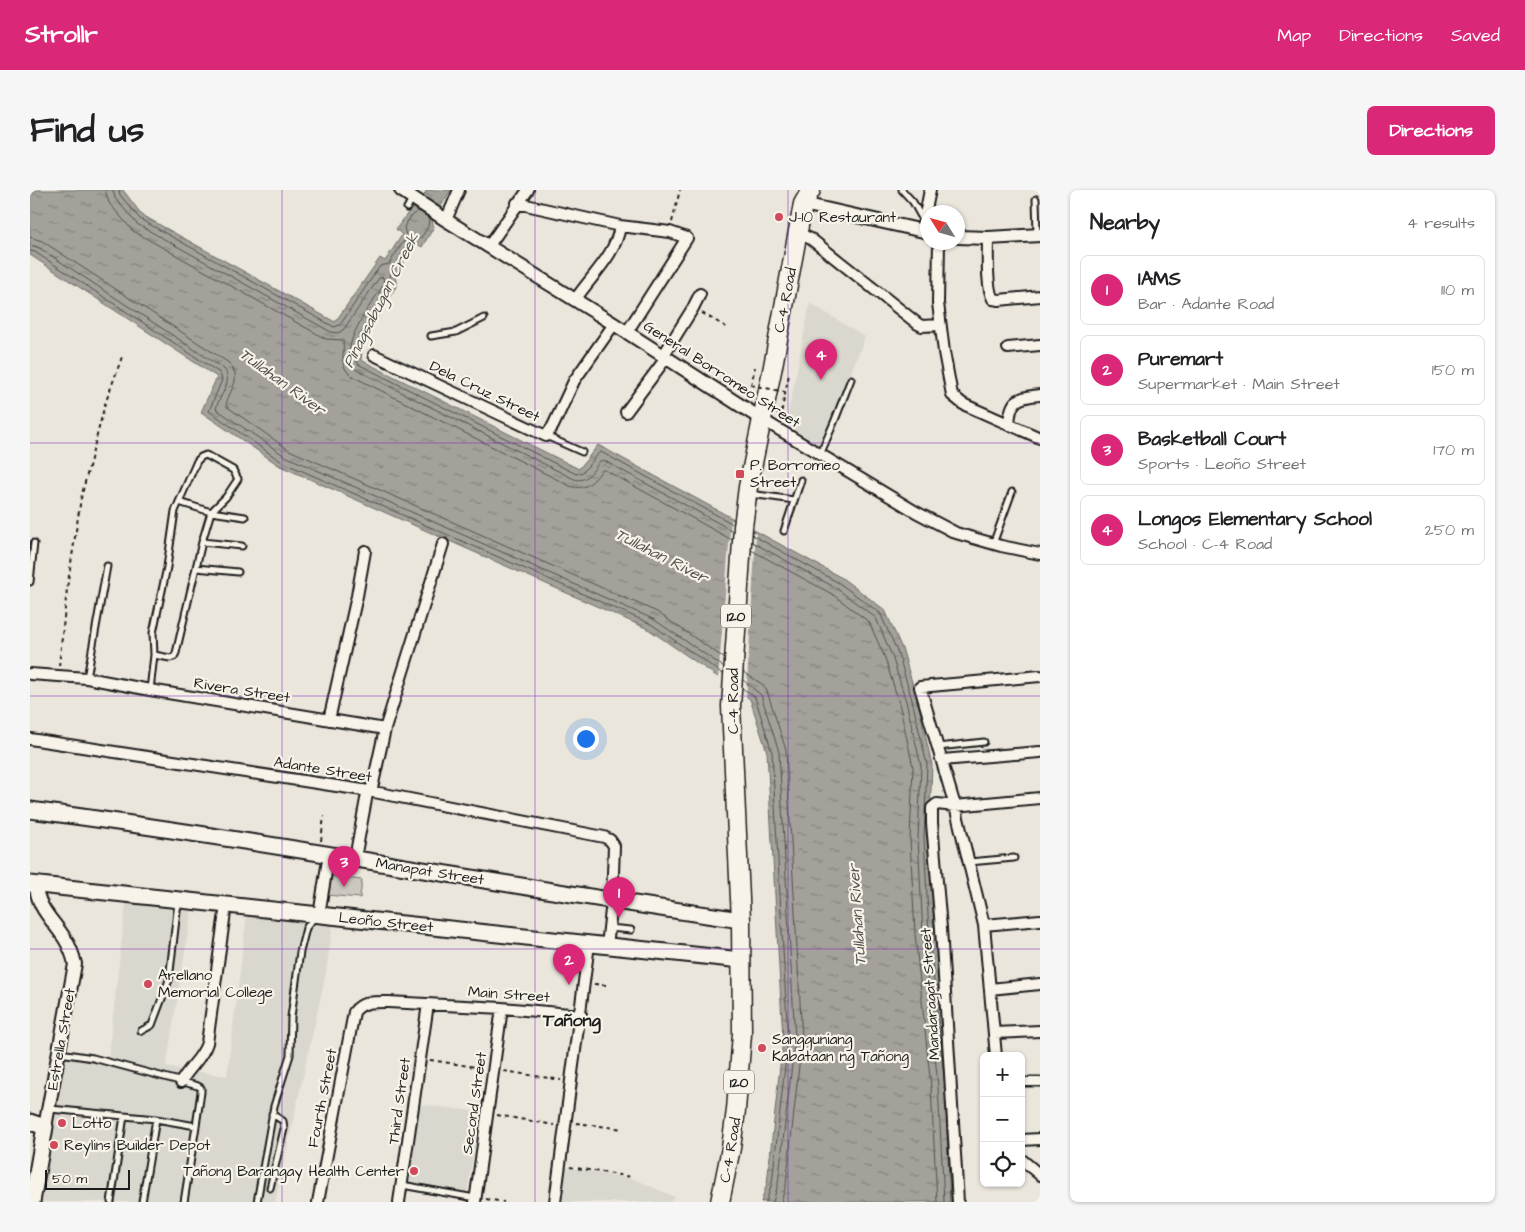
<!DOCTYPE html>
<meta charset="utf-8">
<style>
:root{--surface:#fff;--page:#f6f6f6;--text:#202124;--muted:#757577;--line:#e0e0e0;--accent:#db2777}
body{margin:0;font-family:"Architects Daughter",sans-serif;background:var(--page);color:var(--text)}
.controls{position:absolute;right:15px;bottom:15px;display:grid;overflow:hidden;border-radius:8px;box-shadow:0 1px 4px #0004}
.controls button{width:45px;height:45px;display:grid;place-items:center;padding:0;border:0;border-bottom:1px solid var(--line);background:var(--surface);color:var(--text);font:25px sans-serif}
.compass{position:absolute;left:890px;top:15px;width:45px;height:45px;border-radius:50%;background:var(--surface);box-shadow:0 1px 4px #0004;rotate:307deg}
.scale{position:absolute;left:15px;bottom:12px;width:85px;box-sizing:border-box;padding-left:5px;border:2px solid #1c1c1c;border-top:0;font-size:14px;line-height:18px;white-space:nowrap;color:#1c1c1c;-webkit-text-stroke:4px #f7f3e8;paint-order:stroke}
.you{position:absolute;left:555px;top:548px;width:18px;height:18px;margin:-12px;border:4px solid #fff;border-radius:50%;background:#1a73e8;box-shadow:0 0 0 8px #1a73e833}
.badge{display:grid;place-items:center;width:32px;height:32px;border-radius:50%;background:var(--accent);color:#fff;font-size:16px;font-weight:700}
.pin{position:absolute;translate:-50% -41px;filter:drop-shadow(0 1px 2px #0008)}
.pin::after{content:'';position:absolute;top:26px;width:18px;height:15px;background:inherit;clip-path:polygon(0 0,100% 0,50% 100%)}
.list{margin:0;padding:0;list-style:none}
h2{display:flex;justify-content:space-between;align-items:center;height:65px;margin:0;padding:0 20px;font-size:21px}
h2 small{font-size:16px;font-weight:400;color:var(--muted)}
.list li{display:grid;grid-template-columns:32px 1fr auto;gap:15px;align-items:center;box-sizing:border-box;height:70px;margin:0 10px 10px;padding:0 10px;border:1px solid var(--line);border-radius:8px}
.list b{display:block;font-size:19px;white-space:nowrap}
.list p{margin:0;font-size:16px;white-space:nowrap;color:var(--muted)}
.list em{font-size:16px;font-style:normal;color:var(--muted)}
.icon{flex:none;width:28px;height:28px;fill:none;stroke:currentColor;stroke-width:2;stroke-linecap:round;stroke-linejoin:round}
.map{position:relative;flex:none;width:1010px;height:1012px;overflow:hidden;border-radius:8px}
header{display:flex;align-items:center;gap:30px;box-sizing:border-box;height:70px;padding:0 25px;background:var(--accent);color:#fff}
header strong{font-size:24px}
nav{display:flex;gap:28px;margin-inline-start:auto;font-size:18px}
.intro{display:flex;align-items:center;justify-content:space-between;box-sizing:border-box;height:120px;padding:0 30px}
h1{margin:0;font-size:35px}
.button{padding:12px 22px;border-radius:8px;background:var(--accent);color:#fff;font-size:18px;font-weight:700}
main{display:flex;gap:30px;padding:0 30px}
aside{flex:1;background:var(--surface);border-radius:8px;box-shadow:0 1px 4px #0004}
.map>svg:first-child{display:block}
</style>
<header>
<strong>Strollr</strong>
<nav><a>Map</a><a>Directions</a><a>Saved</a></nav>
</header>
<div class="intro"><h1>Find us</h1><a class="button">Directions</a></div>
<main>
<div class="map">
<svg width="1010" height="1012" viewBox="0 0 1010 1012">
<defs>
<pattern id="water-ripples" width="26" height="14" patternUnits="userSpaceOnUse" patternTransform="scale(1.25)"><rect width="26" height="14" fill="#a3a19a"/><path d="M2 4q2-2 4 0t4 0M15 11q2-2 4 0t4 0" fill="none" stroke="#84827d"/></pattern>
</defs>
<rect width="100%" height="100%" fill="#eae6dc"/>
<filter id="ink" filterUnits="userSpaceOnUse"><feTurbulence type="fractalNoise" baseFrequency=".02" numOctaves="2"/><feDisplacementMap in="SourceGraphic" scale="10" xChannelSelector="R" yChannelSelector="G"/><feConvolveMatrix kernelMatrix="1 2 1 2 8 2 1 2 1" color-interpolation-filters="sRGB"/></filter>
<g filter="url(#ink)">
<!-- built -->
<path fill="#dad7ce" d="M 780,113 L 835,147 L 791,259 L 756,234 Z
M 96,713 L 162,719 L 136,877 L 197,886 L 217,725 L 303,734 L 295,788 L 245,1012 L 9,1012 L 35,862 L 78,869 Z
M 387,914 L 450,922 L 437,1003 L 375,994 Z
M 532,977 L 604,989 L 645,1007 L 640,1012 L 528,1012 Z"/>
<!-- grass -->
<path fill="#ccc8c0" stroke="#74726e" d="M 298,686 L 332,690 L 330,708 L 296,705 Z"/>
<!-- water -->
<path fill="url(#water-ripples)" stroke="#6d6c68" d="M 0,0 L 93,0 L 112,25 L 305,132 L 350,68 L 355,71 L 372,45 L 366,39 L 380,20 L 384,19 L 397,0 L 421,0 L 402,31 L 404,37 L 392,57 L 384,52 L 365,87 L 367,95 L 333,150 L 331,170 L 549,279 L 568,255 L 812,388 L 855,420 L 873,461 L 878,479 L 887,508 L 902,575 L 899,648 L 904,743 L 920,896 L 925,1012 L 731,1012 L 737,993 L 753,849 L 737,562 L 720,509 L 618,439 L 250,276 L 171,222 L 187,187 L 0,65 Z"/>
<!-- pier -->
<path fill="#eae6dc" d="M 701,330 L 726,344 L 716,509 L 688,490 Z"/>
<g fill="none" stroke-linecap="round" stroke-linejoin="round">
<!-- shore -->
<path stroke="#52514e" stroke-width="1" d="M 75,0 L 79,13 L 103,41 L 296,149 L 313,150 C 315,164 308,176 322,186 L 540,296 C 556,301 563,292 572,280 L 575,280 L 702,350
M 83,0 L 85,8 L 107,34 L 301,142 L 308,143 L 314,139 L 349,88 L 353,87 L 354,94 C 343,112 305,159 325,179 L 544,289 C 557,293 563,280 570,271 L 573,270 L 703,341
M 89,0 L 90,5 L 110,29 L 304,137 L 310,135 L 350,76 L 359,74 L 373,52 L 377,51 L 378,54 L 360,85 L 361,95 C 351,112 317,154 328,174 L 546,284 L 553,282 L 569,263 L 571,262 L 703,334
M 389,21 L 382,25 L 374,37 L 377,50 L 384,48 L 391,48 L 398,37 L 399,27
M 0,47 L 12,51 L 199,173 C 214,190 198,200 196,216 L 259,260 L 627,422 L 694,468
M 0,55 L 8,57 L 194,179 C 204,192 189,205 186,219 L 255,266 L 623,429 L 694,477
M 0,61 L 5,62 L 190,183 L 192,190 L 179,221 L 252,272 L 621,434 L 693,484
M 722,345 L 809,393 L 850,423 L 868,463 L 882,510 L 897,575 L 894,648 L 899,744 L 915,896
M 722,352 L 806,398 L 846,428 L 862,466 L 876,511 L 891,576 L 888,648 L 893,744 L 908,896 L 914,1012
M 721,360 L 802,404 L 839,432 L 855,468 L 869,513 L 883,577 L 880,649 L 885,744 L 901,897 L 907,1012
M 713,482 L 732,494 L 737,501 L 756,560 L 772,848 L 756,995 L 751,1012
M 713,490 L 731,505 L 749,562 L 765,849 L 748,994 L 743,1012
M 712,498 L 725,507 L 742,562 L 758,849 L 742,993 L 736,1012
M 915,897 L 920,1012"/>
<!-- service casing -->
<g stroke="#1c1c1c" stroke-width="9">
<path id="service" d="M 872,0 L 883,12 L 893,30
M 1006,9 L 1007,44
M 377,18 L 382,9
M 401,146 L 426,142 L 454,128
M 516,246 L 552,262
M 790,265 L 805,230 L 821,189
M 720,304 L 764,310
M 149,312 L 181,322 L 215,327
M 754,341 L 771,290
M 172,352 L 212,356
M 963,354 L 982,302
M 166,378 L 208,382
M 0,392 L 4,353
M 57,488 L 77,376
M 120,500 L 124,465 L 140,468 L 144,467 L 146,463 L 172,352 L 181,322 L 196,307 L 208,289 L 203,280 L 176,265 L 171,267 L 167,271 L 145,321 L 137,377 L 123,443 L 124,465
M 908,557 L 954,552
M 939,672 L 984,668
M 579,738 L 601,740
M 111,841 L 122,835 L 139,790 L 148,712
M 30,863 L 63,868 L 168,896 L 171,898 L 171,902 L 166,936
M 20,919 L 126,929 L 166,936 L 154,1012
M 372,995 L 445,1008
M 240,998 L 254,939 L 253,931 L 242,924
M 81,1012 L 94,926
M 112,1012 L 126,929
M 227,1012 L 244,916 L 260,865 L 261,827 L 270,762 L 276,738 L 284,728"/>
</g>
<!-- pedestrian casing -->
<g stroke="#1c1c1c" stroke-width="11">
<path id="pedestrian" d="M 991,892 L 1010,892"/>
</g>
<!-- minor casing -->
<g stroke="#1c1c1c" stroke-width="14">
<path id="minor" d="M 487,13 L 590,36 L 640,42 L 657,48 L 597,142
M 416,30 L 429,0
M 892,40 L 900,0
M 768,43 L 781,49 L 888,134 L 892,136 L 910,135
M 958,48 C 958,62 956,98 963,109 L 969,110 L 1010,106
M 909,52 L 908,113 L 914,162 L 922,205 L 933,214 L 1010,248
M 458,57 L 498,0
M 545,110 C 561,86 586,65 590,36
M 978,158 L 1010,155
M 344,165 L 516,246 L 523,236 L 544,191 L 584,134
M 633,166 L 663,118 L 670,104
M 596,222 L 636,168
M 733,230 L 886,322 L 926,343 L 971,356 L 1010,364
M 979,235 C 980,211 986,207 1010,205
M 0,484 L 57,488 L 120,500 L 355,539
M 299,530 L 327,406 L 335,361
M 0,549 L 339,601 L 574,647 L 580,650 L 584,656 L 582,711 L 577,756
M 912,570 L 1010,562
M 325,668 L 337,604 L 342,598 L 355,539 L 413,354
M 286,725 L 290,719 L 299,664
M 954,735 L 1010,730
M 960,799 L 1010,794
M 964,843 L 1010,841
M 966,866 L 954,735 L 925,616 L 890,497 L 1010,486
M 151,892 C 159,877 172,869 177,853 L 196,715
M 991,950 L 1010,949
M 991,969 L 1010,985
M 288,1012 L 324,822 C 332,811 345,812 358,812 L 472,818 L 551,825
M 369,1012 L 398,814
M 445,1012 L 472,818
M 525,1012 L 559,754
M 928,1012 L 911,738 L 902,633 L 902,618 L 907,614 L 925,616 L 1010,608"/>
</g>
<!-- tertiary casing -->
<g stroke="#1c1c1c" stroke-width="16">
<path id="tertiary" d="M 371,0 L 416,30 L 584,134 L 733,230
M 773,14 L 898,42
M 928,47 L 958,48 L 1010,45
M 6,695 C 7,718 23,730 35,749 C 40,757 43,765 45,774 L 15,937"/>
</g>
<!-- secondary casing -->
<g stroke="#1c1c1c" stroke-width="19">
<path id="secondary" d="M 0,620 C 238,651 474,696 711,730
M 0,694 L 711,770
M 0,932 L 15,937 L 2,1012"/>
</g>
<!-- trunk casing -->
<g stroke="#1c1c1c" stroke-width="21">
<path id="trunk" d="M 690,1012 L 701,958 L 706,920 L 712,844 L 711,730 L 701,516 L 713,337 L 718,297 L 743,176 L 773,14 L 781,0"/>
</g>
<!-- path -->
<path stroke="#1c1c1c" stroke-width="2" stroke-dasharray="4 4" stroke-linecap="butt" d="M 642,32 L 650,0
M 672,123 L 698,138
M 721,195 L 725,177
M 746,223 L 751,224 L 759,184
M 29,476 L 37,399 L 51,308 L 75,214 L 92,167
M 291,651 L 294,626
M 564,794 L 576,795
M 400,870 L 452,878
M 474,881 L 531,890
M 467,925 L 524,935
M 546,933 L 593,939
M 540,977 L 602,987
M 456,1009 L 474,1012"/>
<!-- service -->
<use href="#service" stroke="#f7f3e8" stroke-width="5"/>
<!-- pedestrian -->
<use href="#pedestrian" stroke="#f7f3e8" stroke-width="8"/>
<!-- minor -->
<use href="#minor" stroke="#f7f3e8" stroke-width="10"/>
<!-- tertiary -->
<use href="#tertiary" stroke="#f7f3e8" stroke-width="12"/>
<!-- secondary -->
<use href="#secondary" stroke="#f7f3e8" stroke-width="15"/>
<!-- trunk -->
<use href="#trunk" stroke="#f7f3e8" stroke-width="18"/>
<!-- path-bridge -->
<path stroke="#1c1c1c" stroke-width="2" stroke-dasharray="4 4" stroke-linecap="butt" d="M 721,195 L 755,202"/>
</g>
</g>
<!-- grid -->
<path fill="none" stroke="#7b2cbf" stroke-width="1" stroke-opacity="0.55" d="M 252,0 L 252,1012M 505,0 L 505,1012M 758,0 L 758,1012M 0,253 L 1010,253M 0,506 L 1010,506M 0,759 L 1010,759"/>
<!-- markers -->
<g fill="#d1495b" stroke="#f7f3e8" stroke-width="2">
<circle cx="749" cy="27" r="5"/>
<rect x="705" y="279" width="10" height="10" rx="2.5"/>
<circle cx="118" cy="794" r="5"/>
<circle cx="732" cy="858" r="5"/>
<circle cx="32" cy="933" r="5"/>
<circle cx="24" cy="955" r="5"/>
<circle cx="384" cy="981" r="5"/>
</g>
<g text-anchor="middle" stroke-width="4.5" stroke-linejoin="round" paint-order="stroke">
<!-- shield labels -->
<g fill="#f7f3e8" stroke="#5e5c59" stroke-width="1">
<rect x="691" y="414.5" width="30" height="23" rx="4"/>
<rect x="694" y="880.5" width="30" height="23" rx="4"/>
</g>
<g font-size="14" font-weight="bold" fill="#1c1c1c">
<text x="706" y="431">120</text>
<text x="709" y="897">120</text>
</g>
<!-- poi labels -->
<g font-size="15" fill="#1c1c1c" stroke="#f7f3e8" text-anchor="start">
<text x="759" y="32">J-10 Restaurant</text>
<text x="720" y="280">P. Borromeo<tspan x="720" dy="17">Street</tspan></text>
<text x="128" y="790">Arellano<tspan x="128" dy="17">Memorial College</tspan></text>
<text x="742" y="854">Sangguniang<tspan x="742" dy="17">Kabataan ng Tañong</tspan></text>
<text x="42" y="938">Lotto</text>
<text x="34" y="960">Reylins Builder Depot</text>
<text x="374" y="986" text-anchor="end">Tañong Barangay Health Center</text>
</g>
<!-- street labels -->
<g font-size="15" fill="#1c1c1c" stroke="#f7f3e8">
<text transform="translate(755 110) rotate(-79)" y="5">C-4 Road</text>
<text transform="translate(692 184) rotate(33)" y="5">General Borromeo Street</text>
<text transform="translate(455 201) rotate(26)" y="5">Dela Cruz Street</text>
<text transform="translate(212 500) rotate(9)" y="5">Rivera Street</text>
<text transform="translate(703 511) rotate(-90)" y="5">C-4 Road</text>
<text transform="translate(293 579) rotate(9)" y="5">Adante Street</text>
<text transform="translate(400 681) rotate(9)" y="5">Manapat Street</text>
<text transform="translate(356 732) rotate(6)" y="5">Leoño Street</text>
<text transform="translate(479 804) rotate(4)" y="5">Main Street</text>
<text transform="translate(900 804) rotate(-94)" y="5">Mandaragat Street</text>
<text transform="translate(31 849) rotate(-80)" y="5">Estrella Street</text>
<text transform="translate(292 908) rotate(-79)" y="5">Fourth Street</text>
<text transform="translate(369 911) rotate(-82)" y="5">Third Street</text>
<text transform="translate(444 913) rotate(-82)" y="5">Second Street</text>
<text transform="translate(700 960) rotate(-80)" y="5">C-4 Road</text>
</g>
<!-- water labels -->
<g font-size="16" font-style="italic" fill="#52514e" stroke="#f7f3e8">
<text transform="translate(350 110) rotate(-63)" y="6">Pinagsabugan Creek</text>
<text transform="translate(253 191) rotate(36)" y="6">Tullahan River</text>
<text transform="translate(632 365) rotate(27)" y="6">Tullahan River</text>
<text transform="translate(826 725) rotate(-94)" y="6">Tullahan River</text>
</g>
<!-- quarter labels -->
<g font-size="18" font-weight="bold" fill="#1c1c1c" stroke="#f7f3e8">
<text x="542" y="836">Tañong</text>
</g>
</g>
</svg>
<div class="controls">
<button>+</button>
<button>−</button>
<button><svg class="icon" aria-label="locate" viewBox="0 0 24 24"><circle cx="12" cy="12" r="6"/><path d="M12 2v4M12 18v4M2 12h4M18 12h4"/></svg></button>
</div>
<svg class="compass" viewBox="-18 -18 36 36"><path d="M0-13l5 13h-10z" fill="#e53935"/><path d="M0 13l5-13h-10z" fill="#757577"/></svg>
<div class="scale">50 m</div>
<div class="you"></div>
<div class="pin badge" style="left:589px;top:728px">1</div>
<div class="pin badge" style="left:539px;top:795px">2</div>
<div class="pin badge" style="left:314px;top:697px">3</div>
<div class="pin badge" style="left:791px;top:190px">4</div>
</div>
<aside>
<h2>Nearby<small>4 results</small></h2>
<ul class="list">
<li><span class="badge">1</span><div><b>IAMS</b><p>Bar · Adante Road</p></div><em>110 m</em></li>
<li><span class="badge">2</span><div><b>Puremart</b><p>Supermarket · Main Street</p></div><em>150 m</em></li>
<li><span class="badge">3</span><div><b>Basketball Court</b><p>Sports · Leoño Street</p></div><em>170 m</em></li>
<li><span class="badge">4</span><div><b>Longos Elementary School</b><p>School · C-4 Road</p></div><em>250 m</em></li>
</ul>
</aside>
</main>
